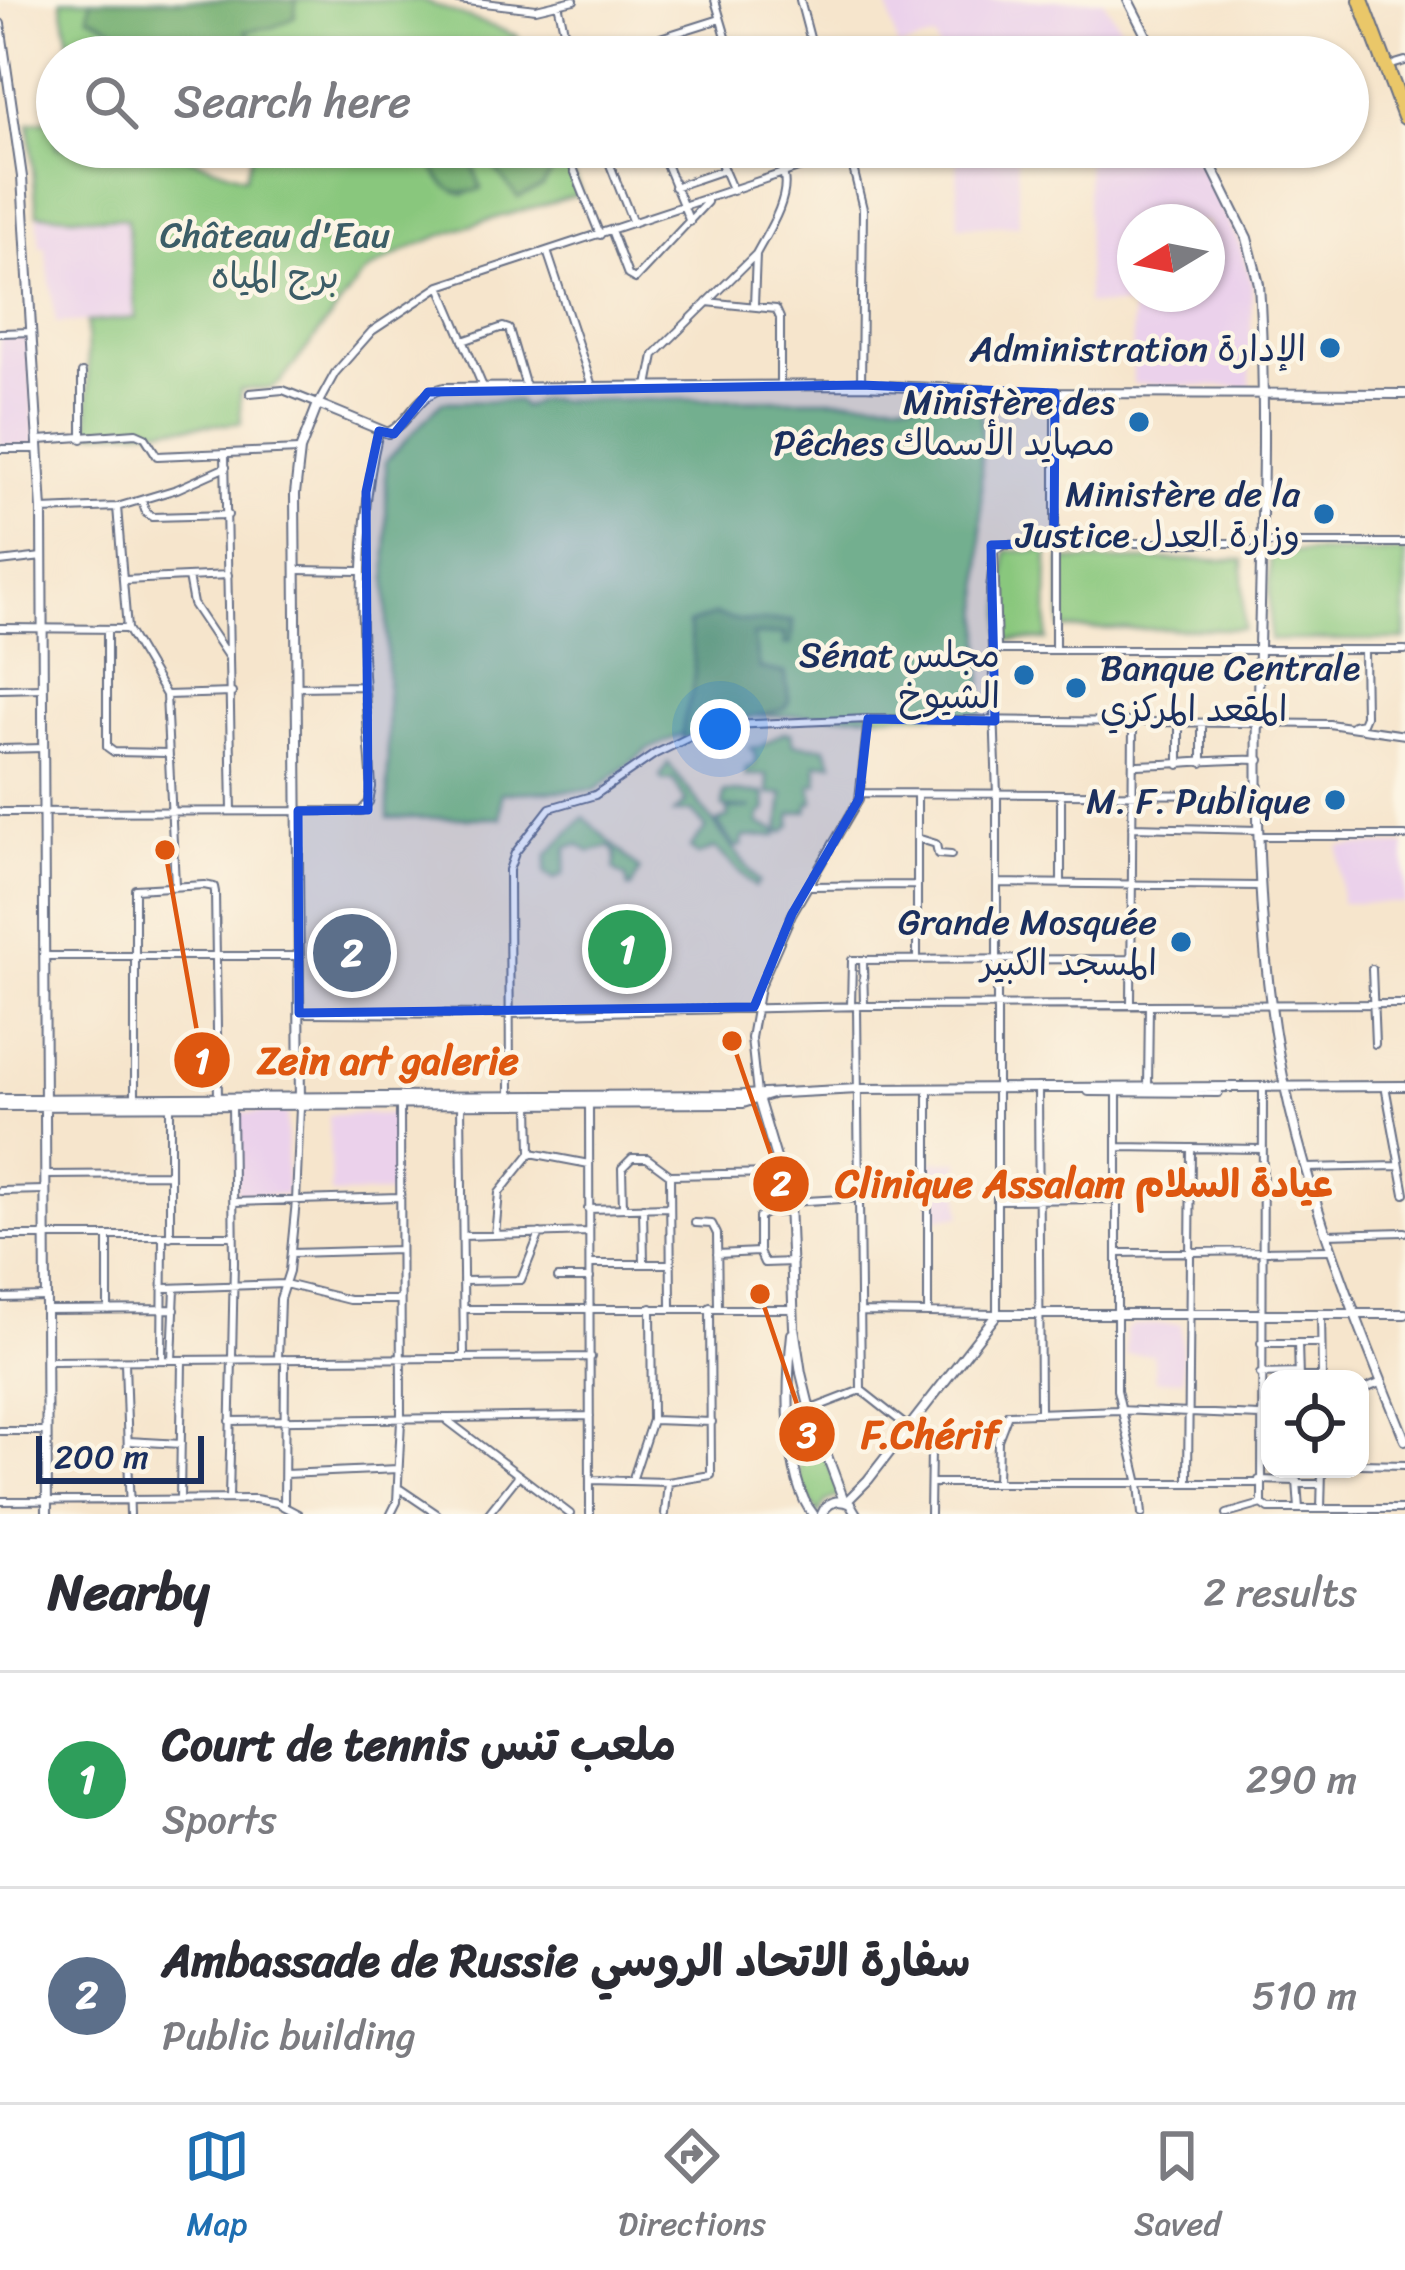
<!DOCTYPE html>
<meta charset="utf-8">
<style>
:root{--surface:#fff;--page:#f2f2f3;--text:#2b2b33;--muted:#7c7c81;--line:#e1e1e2;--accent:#1f6fb2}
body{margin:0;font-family:Sriracha,"Playpen Sans Arabic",sans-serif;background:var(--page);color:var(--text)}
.controls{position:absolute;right:36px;bottom:36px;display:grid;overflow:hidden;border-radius:24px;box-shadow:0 3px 9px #0004}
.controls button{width:108px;height:108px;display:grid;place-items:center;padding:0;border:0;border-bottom:3px solid var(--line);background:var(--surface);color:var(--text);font:60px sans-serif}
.compass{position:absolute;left:1117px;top:204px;width:108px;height:108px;border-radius:50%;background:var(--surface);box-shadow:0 3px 9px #0004;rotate:260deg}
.scale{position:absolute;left:36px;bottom:30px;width:168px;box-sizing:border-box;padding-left:12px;border:6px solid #1b2f5e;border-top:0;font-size:33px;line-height:42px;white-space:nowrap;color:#1b2f5e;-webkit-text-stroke:9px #fcf5e5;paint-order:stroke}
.you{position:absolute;left:720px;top:729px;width:42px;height:42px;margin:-30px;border:9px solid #fff;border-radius:50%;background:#1a73e8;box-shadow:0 0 0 18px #1a73e833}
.badge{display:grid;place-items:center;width:78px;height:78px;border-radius:50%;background:var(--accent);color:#fff;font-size:39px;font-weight:700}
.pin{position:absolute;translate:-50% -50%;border:6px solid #fff;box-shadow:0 3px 12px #0006}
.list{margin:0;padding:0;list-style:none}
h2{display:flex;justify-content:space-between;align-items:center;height:156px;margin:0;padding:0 48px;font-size:51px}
h2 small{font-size:39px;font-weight:400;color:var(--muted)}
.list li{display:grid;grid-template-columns:78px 1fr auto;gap:36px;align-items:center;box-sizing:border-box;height:216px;padding:0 48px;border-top:3px solid var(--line)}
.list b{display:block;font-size:45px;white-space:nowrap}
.list p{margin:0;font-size:39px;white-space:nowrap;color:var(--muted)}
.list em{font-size:39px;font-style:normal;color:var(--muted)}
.icon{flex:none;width:66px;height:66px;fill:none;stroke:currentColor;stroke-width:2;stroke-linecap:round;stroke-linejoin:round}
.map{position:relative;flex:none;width:1405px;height:1514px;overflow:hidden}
.search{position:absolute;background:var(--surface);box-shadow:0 3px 9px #0004;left:36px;right:36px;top:36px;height:132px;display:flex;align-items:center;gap:30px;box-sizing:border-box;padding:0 42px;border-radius:66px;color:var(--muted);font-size:45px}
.sheet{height:588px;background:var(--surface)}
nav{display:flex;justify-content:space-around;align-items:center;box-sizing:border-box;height:168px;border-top:3px solid var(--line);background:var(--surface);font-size:33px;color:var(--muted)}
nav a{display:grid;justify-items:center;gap:6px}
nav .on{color:var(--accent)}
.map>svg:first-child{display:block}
</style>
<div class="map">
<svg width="1405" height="1514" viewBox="0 0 1405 1514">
<rect width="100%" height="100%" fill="#fcf5e5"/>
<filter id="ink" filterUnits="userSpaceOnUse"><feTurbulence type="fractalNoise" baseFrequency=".00833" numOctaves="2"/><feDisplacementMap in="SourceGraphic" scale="24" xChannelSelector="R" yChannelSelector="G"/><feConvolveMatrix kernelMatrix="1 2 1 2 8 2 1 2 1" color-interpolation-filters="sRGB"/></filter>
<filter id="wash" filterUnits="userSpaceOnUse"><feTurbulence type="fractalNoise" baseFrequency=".004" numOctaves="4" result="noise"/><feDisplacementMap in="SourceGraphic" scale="48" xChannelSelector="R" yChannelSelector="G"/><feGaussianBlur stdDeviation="2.7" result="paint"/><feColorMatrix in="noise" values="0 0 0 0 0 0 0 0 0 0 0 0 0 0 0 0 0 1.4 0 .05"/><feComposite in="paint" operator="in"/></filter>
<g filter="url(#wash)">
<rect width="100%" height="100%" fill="#f6e5cc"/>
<!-- built -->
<path fill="#ebd1eb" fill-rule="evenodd" d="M 886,0 L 1103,0 L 1134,47 L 1102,57 L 941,57 L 935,38 L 898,48 Z
M 957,147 L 986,147 L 987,154 L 1000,154 L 1000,147 L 1017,147 L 1019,225 L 958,226 Z
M 1087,147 L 1192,147 L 1241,247 L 1252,282 L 1250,387 L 1133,384 L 1132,306 L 1087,304 ZM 1135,222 L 1207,222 L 1207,294 L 1135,294 Z
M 37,214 L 127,218 L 137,318 L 56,323 L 45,247 L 40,247 Z
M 0,335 L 29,336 L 35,445 L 0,446 Z
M 1405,845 L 1405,903 L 1341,903 L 1339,846 Z
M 237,1113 L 287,1113 L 286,1195 L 236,1194 Z
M 393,1114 L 395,1193 L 331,1194 L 329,1115 Z
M 930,1161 L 959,1161 L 956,1187 L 960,1188 L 961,1216 L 930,1218 Z
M 1181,1324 L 1183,1379 L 1155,1381 L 1153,1354 L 1126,1355 L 1126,1330 L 1132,1325 Z"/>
<!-- green -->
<path fill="#89c77d" stroke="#527b6e" stroke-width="3" d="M 61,0 L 91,0 L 88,16 C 113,26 147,40 167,57 L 72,57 Z
M 296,0 L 421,0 L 518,36 L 526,57 L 523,57 L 515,38 L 481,53 L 483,57 L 282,57 L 267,41 L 251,38 L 246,31 L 294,17 Z
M 57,119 L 57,147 L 190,147 L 186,157 L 245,177 L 254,147 L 426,147 C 432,170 441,187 464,195 L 481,188 L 467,147 L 493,147 L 491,152 L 543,186 L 561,153 L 558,147 L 563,147 L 581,194 C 508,216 427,231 363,275 L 281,382 L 271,388 L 240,390 L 241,423 L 89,433 L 87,322 L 136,318 L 127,219 L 37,214 L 29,123 Z
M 851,399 L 981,403 L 982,714 L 749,716 L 705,724 L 647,750 L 595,790 L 501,793 L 501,818 L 388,818 L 386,461 L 442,402 L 517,401 L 524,407 L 540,400 Z
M 1006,551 L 1048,551 L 1047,640 L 1005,640 L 1002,631 Z
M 1270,552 L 1405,552 L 1405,640 L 1270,640 Z
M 1061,560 L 1243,560 L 1244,629 L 1061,629 Z
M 783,733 L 791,733 L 793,744 L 825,747 L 833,763 L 816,764 L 818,784 L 811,785 L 814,802 L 809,803 L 807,811 L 791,814 L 791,825 L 784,832 L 779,832 L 783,794 L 769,794 L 767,775 L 746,775 L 746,768 L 755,765 L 755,754 L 750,748 L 760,747 Z
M 668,763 L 759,882 L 755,887 L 715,848 L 698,855 L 690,848 L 706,828 L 692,811 L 674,813 L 686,802 L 673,780 L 663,781 L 660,777 Z
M 724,792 L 764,793 L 766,809 L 760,815 L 759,824 L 776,830 L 777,836 L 743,837 L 742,846 L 735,847 L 717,822 L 728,817 L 728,809 L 752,808 L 723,807 Z
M 584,817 L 640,870 L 631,888 L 628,888 L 626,877 L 614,870 L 616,854 L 610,846 L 590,852 L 578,845 L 567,847 L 564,874 L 554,879 L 545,873 L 547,855 Z
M 796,1405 L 805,1406 L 842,1495 L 825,1502 L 819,1514 L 800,1485 Z"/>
<!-- forest -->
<path fill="#6eac6c" stroke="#446e65" stroke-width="3" d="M 91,0 L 296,0 L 295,17 L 274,27 L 246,31 L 251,38 L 267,41 L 282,57 L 167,57 C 155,47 144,47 132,39 C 116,31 106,22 88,16 Z
M 426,147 L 467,147 L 481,189 C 448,201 434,177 426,147 Z
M 493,147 L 558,147 L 560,166 L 550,173 L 543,186 L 518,198 L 496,170 Z
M 714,615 L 742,621 L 793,621 L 791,644 L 784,644 L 784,634 L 753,636 L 759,668 L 785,673 L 789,700 L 785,709 L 715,726 L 683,739 C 681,722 688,708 692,692 C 697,670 693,645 688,624 Z"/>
</g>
<g filter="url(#ink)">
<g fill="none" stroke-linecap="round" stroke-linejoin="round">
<!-- minor casing -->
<g stroke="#686f84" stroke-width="10">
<path id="minor" d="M 458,0 L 536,9 L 574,0
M 715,0 L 732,57
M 800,0 L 815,57
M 559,8 L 570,57
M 600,57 L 720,19
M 1132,57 L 1153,49
M 1395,64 L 1405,61
M 603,147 L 633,223
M 659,147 L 690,222
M 714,147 L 733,191
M 848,147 L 863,209 L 861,385
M 572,165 L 600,235
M 674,187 L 724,170
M 611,230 L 628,275 L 635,279 L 707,202
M 547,251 L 592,386
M 440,286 L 483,387
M 707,302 L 776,309 L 780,318 L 780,385
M 754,305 L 756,254
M 0,333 L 32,332
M 463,341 L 503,327 L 509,329 L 526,387
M 648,386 L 654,355 L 756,254 C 767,233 789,201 784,176 C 783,167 775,155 771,147
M 250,393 L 283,390 L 318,404 L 335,373 L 372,331 L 440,286 L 862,147
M 1055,394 L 1055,648
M 82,439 L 82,373
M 39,440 L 136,433 L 145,437 L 157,456 L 299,450
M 0,449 L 38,449
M 225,454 L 232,811
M 142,501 L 146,513 L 152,517 L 228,515
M 117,507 L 127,629 L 166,695 L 175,885
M 42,510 L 117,507 L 177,489 L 226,467
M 994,550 L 1004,545 L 1054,543 L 1405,543
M 994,550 L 997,648
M 0,562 L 42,557
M 297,570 L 359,571
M 188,577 L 193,604 L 229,658
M 125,580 L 228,575
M 0,628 L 127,629
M 107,629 L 107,747 L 114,752 L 168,753
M 992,650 L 1405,650
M 296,687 L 364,686
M 0,689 L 43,688
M 166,695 L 232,693
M 1179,723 L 1179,765
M 1353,725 L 1362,723 L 1365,716 L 1364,652
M 0,749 L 43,748
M 1202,763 L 1202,724
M 1133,765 C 1176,765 1218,758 1260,760
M 861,793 L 1259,795
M 0,812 L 361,811 L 369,802 L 372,787 C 363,665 351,552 379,431
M 1132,827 L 1259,830
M 1259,836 L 1405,836
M 917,838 L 936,844 L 938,854 L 951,855
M 997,883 L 1260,886
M 1061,884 L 1061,795
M 808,886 L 917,885
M 45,956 L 299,956
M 917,958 L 917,795
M 863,960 L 864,1005
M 1372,969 L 1375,1044
M 1131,1005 L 1133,723
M 851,1006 L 852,960 L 1131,959
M 857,1006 L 861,1390 L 927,1442 L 931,1449 L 930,1514
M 299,1013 L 509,1014 L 864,1006 L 1405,1004
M 1038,1087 L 1040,1411
M 1148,1088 L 1149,1005
M 928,1090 L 928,1312
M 1117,1090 L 1117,1390 L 1139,1484 L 1142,1514
M 1386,1091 L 1405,1194
M 510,1094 L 509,870 L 515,853 L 550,808 L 595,795 L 655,754 L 694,735 L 732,725 L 868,719 L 1329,724 L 1405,735
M 757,1094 L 751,1038 L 760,987 L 792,914 L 859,799 L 868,719
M 135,1097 L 135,889 L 204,885 L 214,887 L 215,892 L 218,1099
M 461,1104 L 464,1357
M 589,1104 L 590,1514
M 1117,1147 L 1262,1149
M 531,1153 L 589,1164
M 1306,1168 L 1398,1166
M 47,1175 L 169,1174
M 670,1175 L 671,1307
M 0,1191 L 46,1190
M 997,1200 L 1117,1199
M 234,1202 L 399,1197
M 789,1202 L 859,1198
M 643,1207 L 644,1263
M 623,1208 L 622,1168 L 632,1158 L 647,1158 L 670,1175 L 781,1173
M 588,1209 L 669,1207
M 789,1212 L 766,1213 L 759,1217 L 759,1252 L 764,1263 L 793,1262
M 695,1223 L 712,1224 L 717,1234 L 718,1307
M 1326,1234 L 1405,1232
M 495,1235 L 499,1193 L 531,1153 L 530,1103
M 0,1236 L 234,1236
M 108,1236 L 108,1310
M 463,1236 L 589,1232
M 170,1237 L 170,1106
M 291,1253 L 400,1250
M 1117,1253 L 1331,1250
M 717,1254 L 759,1252
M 590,1264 L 670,1264
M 558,1278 L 590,1278
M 463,1281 L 521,1280 L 540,1233
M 165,1288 L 285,1284 L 349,1300 L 399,1300
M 0,1298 L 47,1297
M 464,1309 L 793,1309
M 47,1310 L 175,1309
M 860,1312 L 997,1314 L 997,795 L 990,590 L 994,550
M 1321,1314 L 1322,1379
M 1261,1343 L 1321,1343
M 1298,1343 L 1299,1379
M 162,1359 L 163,1237
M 278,1359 L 280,1299 L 289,1271 L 296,1201 L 300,1107
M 172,1360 L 175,1288
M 48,1361 L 591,1357
M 125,1362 L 130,1514
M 1260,1374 L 1298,1373
M 1298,1377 L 1322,1377
M 1360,1391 L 1382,1382
M 791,1417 L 861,1390
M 652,1420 L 712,1422
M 230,1421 L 590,1416
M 448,1421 L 570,1514
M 0,1431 L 47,1431
M 128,1441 L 181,1444
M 1360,1464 L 1405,1465
M 285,1474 L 398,1469
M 591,1480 L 668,1482 L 711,1475 L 710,1307
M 1259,1480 L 1297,1481 L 1299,1509
M 632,1481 L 652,1420 L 651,1308
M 1188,1481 L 1191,1148
M 931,1483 L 1257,1483
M 997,1483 L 998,1440 L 1008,1414 L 1119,1410 L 1260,1416
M 1299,1484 L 1321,1484
M 400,1489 L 437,1514
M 180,1499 L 182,1360
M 229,1499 L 234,1262 L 232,1106
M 0,1501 L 255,1499 L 277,1503 L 298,1514
M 1262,1504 L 1263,1087
M 284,1505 L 285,1359
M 1321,1509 L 1322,1469
M 391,1514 L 397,1502 L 401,1420 L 400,1104
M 488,1514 L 519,1475
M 665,1514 L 668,1482
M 1227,1514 L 1262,1504 L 1269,1509 L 1405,1509"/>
</g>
<!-- tertiary casing -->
<g stroke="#686f84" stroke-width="12">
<path id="tertiary" d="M 1128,0 L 1157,57
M 0,24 L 22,177 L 42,510 L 47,1514
M 1202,147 L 1247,238 L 1259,284 C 1274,524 1240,767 1271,1005 C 1290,1157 1348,1299 1405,1440
M 1089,1091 L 1218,1092
M 0,1099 L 743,1095 L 858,1089 L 1405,1086
M 759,1101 L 789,1202 L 794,1327 L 801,1373 L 810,1410 L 844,1501
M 0,1106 L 743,1103 L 772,1094
M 300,1106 L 295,494 L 300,450 L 318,404 L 388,433 C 411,422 416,394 444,388 L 861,385 L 1055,393 L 1405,394
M 792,1334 C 787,1380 783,1478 813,1514
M 846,1502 L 868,1480 L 997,1314 L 1405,1314
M 822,1514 C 827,1502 838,1498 850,1504 L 856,1514"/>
</g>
<!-- trunk casing -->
<g stroke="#686f84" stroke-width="18">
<path id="trunk" d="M 1361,0 L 1405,117"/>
</g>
<!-- minor -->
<use href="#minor" stroke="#fff" stroke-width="6"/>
<!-- tertiary -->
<use href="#tertiary" stroke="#fff" stroke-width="8"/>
<!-- trunk -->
<use href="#trunk" stroke="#eac769" stroke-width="14"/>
</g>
</g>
<!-- marked area -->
<path fill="#1d4ed8" fill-opacity="0.2" stroke="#1d4ed8" stroke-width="9" stroke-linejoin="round" d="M 861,385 L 1055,393 L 1054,543 L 991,545 L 995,721 L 868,719 L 859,799 L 792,914 L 754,1007 L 299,1013 L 298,811 L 368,810 L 366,492 L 379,431 L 394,434 L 428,392 Z"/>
<!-- markers -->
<g fill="#1f6fb2" stroke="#fcf5e5" stroke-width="4.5">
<circle cx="1330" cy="348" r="12"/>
<circle cx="1139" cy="422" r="12"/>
<circle cx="1324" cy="514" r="12"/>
<circle cx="1024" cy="675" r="12"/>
<circle cx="1076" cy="688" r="12"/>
<circle cx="1335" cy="800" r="12"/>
<circle cx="1181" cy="942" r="12"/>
</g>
<g text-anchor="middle" stroke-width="9" stroke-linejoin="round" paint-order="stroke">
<!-- park labels -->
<g font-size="36" fill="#3c5d67" stroke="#fcf5e5">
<text x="275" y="247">Château d'Eau<tspan x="275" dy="41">برج المياه</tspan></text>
</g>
<!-- poi labels -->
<g font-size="36" fill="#1b2f5e" stroke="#fcf5e5" text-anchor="end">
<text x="1306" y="361">Administration الإدارة</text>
<text x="1115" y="414">Ministère des<tspan x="1115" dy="41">Pêches مصايد الأسماك</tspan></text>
<text x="1300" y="506">Ministère de la<tspan x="1300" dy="41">Justice وزارة العدل</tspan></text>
<text x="1000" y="667">Sénat مجلس<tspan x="1000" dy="41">الشيوخ</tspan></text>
<text x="1100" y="680" text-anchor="start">Banque Centrale<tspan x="1100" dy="41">المقعد المركزي</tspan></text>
<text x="1311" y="813">M. F. Publique</text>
<text x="1157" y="934">Grande Mosquée<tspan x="1157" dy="41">المسجد الكبير</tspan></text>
</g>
</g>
<!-- callouts -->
<path fill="none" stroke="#de5710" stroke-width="4.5" d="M165 850L202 1060M732 1041L781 1184M760 1294L807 1434"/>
<g fill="#de5710" stroke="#fcf5e5" stroke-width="4.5">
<circle cx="165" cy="850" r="12"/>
<circle cx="732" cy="1041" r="12"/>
<circle cx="760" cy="1294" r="12"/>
<circle cx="202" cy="1060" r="30"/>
<circle cx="781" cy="1184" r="30"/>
<circle cx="807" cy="1434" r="30"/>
</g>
<g font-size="36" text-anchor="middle" font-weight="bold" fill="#fff">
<text x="202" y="1073">1</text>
<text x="781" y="1196">2</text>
<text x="807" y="1447">3</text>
</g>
<g font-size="39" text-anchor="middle" font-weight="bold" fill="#de5710" stroke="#fcf5e5" stroke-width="9" stroke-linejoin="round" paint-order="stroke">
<text x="388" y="1074">Zein art galerie</text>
<text x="1084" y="1197">Clinique Assalam عيادة السلام</text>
<text x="930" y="1448">F.Chérif</text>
</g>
</svg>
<div class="controls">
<button><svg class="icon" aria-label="locate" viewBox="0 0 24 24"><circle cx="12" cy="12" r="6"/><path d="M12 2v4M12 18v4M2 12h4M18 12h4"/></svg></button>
</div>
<svg class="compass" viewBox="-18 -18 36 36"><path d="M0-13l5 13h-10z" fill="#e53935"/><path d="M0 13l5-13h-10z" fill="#7c7c81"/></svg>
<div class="scale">200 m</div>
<div class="you"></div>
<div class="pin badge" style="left:627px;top:949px;background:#2e9e5b">1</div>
<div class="pin badge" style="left:352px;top:953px;background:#5c6f8a">2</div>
<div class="search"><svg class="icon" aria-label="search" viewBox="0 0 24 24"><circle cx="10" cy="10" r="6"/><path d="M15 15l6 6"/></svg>Search here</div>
</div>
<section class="sheet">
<h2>Nearby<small>2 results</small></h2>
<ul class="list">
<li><span class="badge" style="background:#2e9e5b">1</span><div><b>Court de tennis ملعب تنس</b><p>Sports</p></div><em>290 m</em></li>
<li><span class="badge" style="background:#5c6f8a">2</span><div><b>Ambassade de Russie سفارة الاتحاد الروسي</b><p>Public building</p></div><em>510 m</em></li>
</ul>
</section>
<nav>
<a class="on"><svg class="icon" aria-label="map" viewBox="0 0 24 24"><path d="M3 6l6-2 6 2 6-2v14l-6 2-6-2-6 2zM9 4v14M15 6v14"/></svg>Map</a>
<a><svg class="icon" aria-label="directions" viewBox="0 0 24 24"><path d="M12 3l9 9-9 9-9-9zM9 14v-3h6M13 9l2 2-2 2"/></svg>Directions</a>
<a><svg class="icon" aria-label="saved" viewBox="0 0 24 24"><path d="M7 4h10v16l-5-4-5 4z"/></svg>Saved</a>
</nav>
